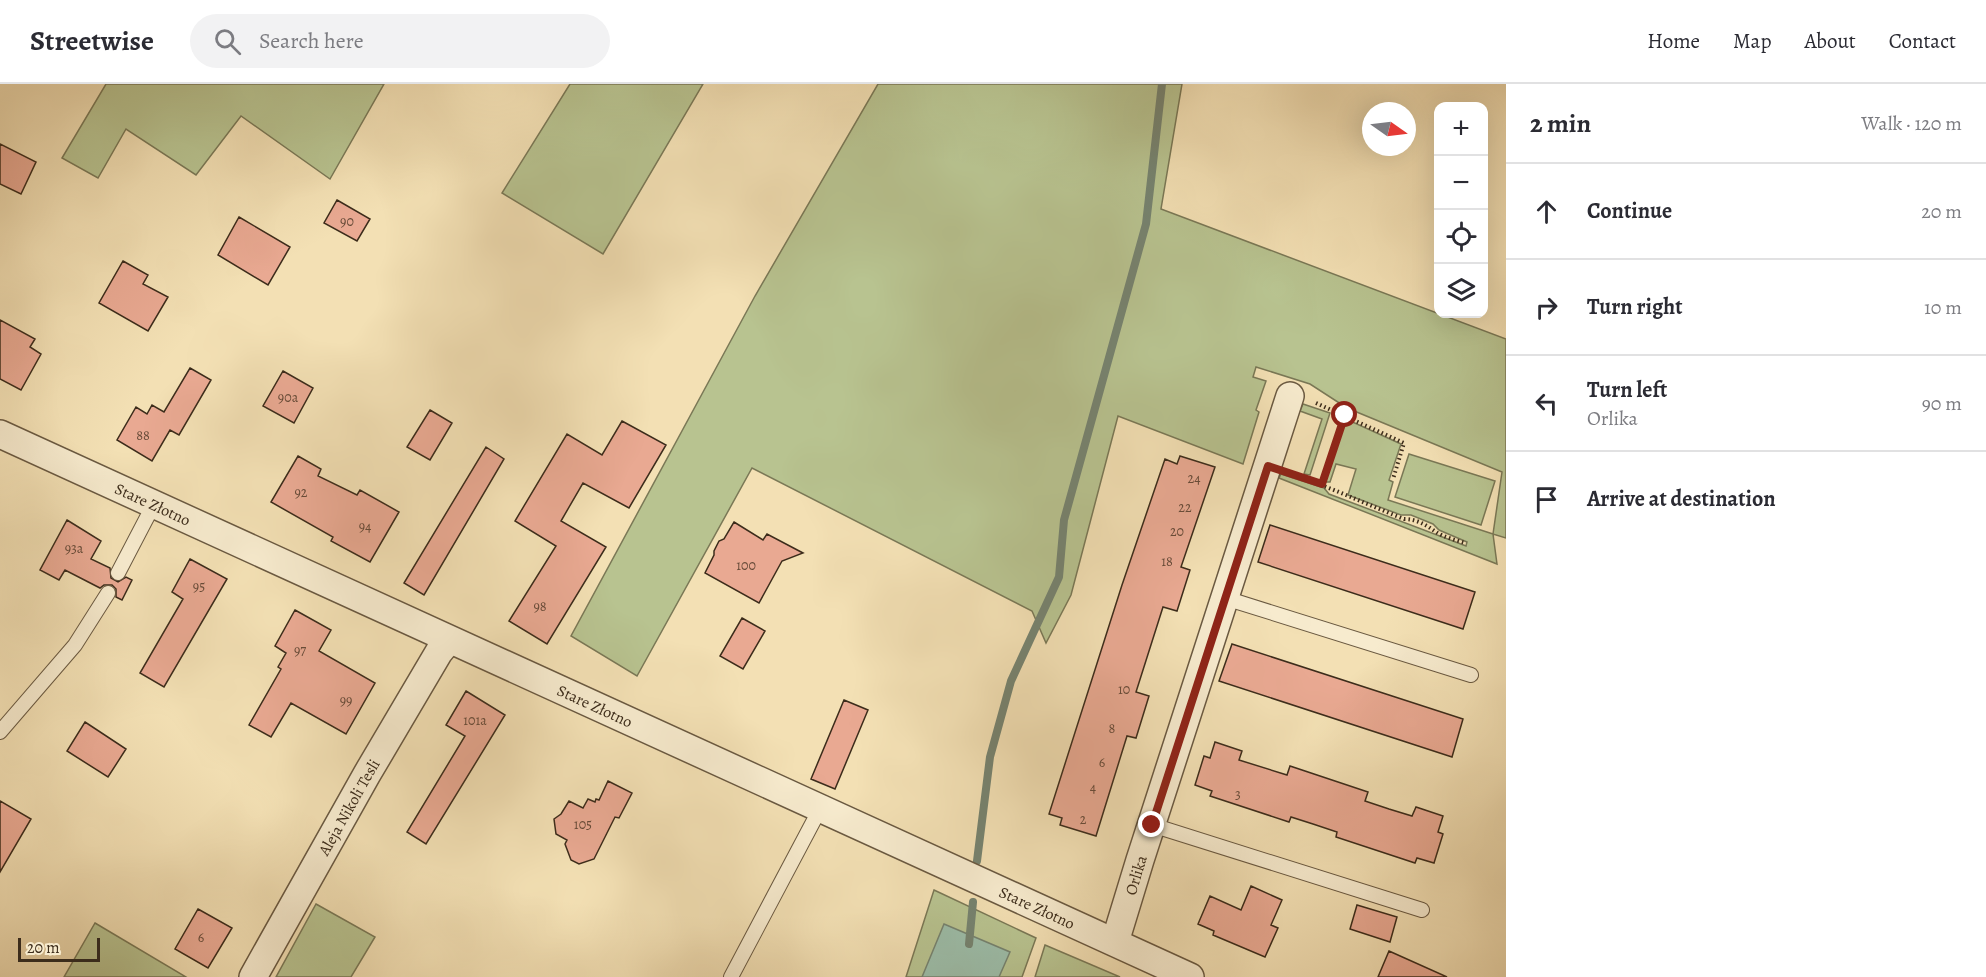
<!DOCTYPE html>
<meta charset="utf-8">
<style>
:root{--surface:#fff;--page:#f2f2f3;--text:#2b2b33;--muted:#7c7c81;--line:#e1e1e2}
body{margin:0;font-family:Alegreya,serif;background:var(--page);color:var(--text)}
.controls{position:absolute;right:18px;top:18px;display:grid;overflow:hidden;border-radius:12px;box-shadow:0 6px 24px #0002}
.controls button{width:54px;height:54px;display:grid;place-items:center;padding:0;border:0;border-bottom:2px solid var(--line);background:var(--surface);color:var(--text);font:30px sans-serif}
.compass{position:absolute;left:1362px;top:18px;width:54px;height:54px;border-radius:50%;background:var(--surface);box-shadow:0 6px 24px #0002;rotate:104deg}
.scale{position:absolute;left:18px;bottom:15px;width:82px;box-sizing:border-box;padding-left:6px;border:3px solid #3c2c1b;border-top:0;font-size:16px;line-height:21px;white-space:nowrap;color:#3c2c1b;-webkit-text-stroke:4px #f7ebce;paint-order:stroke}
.stop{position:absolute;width:18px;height:18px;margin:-14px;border:4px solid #8f2418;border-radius:50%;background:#fff}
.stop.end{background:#8f2418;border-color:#fff;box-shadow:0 2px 6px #0008}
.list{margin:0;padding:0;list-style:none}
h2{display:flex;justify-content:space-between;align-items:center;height:78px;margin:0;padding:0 24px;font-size:26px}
h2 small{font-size:20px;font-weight:400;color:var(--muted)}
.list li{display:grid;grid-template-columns:39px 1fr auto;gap:18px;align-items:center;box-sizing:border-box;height:96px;padding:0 24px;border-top:2px solid var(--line)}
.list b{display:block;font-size:22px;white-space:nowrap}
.list p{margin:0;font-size:20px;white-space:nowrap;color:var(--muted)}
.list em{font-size:20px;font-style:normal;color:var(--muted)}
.icon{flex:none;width:33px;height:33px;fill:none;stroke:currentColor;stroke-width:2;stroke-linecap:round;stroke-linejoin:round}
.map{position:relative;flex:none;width:1506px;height:893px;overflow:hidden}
header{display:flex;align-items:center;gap:36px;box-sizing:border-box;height:84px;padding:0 30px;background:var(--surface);border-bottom:2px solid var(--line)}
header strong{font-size:28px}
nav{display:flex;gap:33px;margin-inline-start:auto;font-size:21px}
.search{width:420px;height:54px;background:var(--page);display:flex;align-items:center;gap:15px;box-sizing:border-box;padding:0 21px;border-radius:33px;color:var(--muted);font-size:22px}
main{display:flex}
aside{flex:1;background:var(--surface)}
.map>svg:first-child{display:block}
</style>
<header>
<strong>Streetwise</strong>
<div class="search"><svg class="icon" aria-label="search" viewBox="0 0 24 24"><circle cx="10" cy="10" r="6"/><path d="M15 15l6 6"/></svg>Search here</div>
<nav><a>Home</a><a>Map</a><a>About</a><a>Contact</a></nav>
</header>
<main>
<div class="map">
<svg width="1506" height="893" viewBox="0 0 1506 893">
<rect width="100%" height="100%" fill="#f3e0b4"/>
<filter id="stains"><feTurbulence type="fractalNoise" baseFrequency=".00333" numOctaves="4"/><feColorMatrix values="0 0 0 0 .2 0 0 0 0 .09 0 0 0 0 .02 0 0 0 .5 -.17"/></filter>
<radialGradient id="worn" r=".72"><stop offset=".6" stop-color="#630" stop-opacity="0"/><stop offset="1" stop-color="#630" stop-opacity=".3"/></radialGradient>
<!-- green -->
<path fill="#b8c390" stroke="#7a7856" stroke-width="1.5" d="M 106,0 L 384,0 L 330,95 L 241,32 L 196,91 L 126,45 L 98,94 L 62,74 Z
M 570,0 L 703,0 L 603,170 L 502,109 Z
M 878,0 L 1182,0 L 1161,125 L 1506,255 L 1506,454 L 1493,450 L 1497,480 L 1279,394 L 1281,390 L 1324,404 L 1329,410 L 1466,462 L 1467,458 L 1439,446 L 1433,440 L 1411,431 L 1401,431 L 1348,411 L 1356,385 L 1336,380 L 1330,398 L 1325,398 L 1346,335 L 1401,360 L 1389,396 L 1393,398 L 1388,416 L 1493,450 L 1502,388 L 1347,324 L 1310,300 L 1256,283 L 1253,293 L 1266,297 L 1256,326 L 1259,328 L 1243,380 L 1118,332 L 1071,511 L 1046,559 L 1032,527 L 752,384 L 637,592 L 571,552 L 755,212 Z
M 1303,320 L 1330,329 L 1310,391 L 1304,390 L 1322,335 L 1300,327 Z
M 1409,370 L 1495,397 L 1481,441 L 1395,413 Z
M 934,806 L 1036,854 L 1022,893 L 906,893 Z
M 316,820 L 375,853 L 351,893 L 276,893 Z
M 95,839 L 186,893 L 64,893 Z
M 1045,861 L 1120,893 L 1035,893 Z"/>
<!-- water -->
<path fill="#9cbda9" stroke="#768370" stroke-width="1.5" d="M 944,840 L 1010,868 L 999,893 L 922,893 Z"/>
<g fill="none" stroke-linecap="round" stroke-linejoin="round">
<!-- stream -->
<path stroke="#768370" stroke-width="8" d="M 977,777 L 990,673 L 1011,597 L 1059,493 L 1064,436 L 1146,140 L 1162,0
M 969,860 L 973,818"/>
</g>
<!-- building -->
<path fill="#e9a992" stroke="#3c2c1b" stroke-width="1.5" d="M 0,60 L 36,78 L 21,110 L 0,100 Z
M 337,116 L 370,135 L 357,157 L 324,139 Z
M 239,133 L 290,163 L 268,201 L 218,171 Z
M 123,177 L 148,191 L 143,200 L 168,213 L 148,247 L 99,219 Z
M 0,236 L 35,255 L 30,263 L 41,270 L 21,306 L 0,295 Z
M 190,284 L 211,296 L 179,351 L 170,346 L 152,377 L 117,356 L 136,323 L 147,330 L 152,321 L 164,328 Z
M 283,287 L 313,304 L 294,339 L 263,322 Z
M 430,326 L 452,339 L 430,376 L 407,363 Z
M 622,337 L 666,361 L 629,424 L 583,399 L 561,437 L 606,463 L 547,560 L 509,537 L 556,462 L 515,437 L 567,350 L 602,371 Z
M 486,363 L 504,375 L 424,511 L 404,499 Z
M 298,372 L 321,385 L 318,392 L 357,411 L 360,406 L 399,428 L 370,478 L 331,457 L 333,453 L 271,418 Z
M 1180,372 L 1215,383 L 1181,483 L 1190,486 L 1177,527 L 1163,523 L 1136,608 L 1149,612 L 1136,654 L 1127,652 L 1096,752 L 1060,741 L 1062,734 L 1049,730 L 1122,501 L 1165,375 L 1177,380 Z
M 67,436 L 101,457 L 91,475 L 110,484 L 111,494 L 118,498 L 126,493 L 132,496 L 122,516 L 116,513 L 116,505 L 112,501 L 104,501 L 100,504 L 65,486 L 59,496 L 40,486 Z
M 734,438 L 763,456 L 767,450 L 803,469 L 782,477 L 759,519 L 705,489 L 714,471 L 714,467 L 719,457 L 724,455 Z
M 1270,441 L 1475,508 L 1463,545 L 1258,478 Z
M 190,475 L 227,495 L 164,603 L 140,589 L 183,515 L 172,508 Z
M 295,526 L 331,546 L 319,567 L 375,599 L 346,650 L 291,619 L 271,653 L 249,641 L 281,585 L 278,583 L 286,569 L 275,562 Z
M 742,534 L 765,547 L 743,585 L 720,572 Z
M 1232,560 L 1463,635 L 1452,673 L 1219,597 Z
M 466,607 L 505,631 L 426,760 L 407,748 L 465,652 L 446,641 Z
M 844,616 L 868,626 L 835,705 L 811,695 Z
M 85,638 L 126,665 L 108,693 L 67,667 Z
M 1215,658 L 1242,667 L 1239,676 L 1287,691 L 1290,682 L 1368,708 L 1365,717 L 1389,725 L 1412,732 L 1416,723 L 1443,732 L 1438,748 L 1443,750 L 1434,779 L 1417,774 L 1415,779 L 1336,753 L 1337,748 L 1313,740 L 1291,733 L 1289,738 L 1210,712 L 1212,707 L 1195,701 L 1204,672 L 1210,674 Z
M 608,697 L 632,709 L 619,734 L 615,733 L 594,775 L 579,780 L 571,776 L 565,760 L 567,756 L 556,750 L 554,735 L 561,730 L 569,717 L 583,724 L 588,715 L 595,718 L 596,715 L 599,716 Z
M 0,717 L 31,735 L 0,788 Z
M 1251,802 L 1282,816 L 1271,841 L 1278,844 L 1265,873 L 1213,851 L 1214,847 L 1198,840 L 1210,812 L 1241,826 Z
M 1357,821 L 1397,833 L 1390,858 L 1350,845 Z
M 198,825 L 232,844 L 208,884 L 175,865 Z
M 1389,867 L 1447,893 L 1378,893 Z"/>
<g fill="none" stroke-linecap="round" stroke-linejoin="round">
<!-- service casing -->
<g stroke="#6a5941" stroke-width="16">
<path id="service" d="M 118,489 L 154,420
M 1225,514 L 1471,591
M 0,648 L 75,561 L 108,509
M 1152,741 L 1422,826
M 731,893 L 821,723"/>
</g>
<!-- minor casing -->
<g stroke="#6a5941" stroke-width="30">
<g id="minor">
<path id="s1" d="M 0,350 L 1190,893"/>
<path id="s2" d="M 1115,858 L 1140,776 L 1290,312"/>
<path id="s3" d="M 253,893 L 367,690 L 439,568 L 449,556"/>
</g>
</g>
<!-- path -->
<path stroke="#3c2c1b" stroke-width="4" stroke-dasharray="1.5 3" stroke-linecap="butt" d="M 1316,319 L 1404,359 L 1393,395
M 1291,390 C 1330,403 1366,420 1404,435 C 1417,435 1426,441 1436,448 C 1443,453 1456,456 1465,459
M 1322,400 L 1345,331"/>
<!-- service -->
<use href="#service" stroke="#f7ebce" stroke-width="14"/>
<!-- minor -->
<use href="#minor" stroke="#f7ebce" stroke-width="27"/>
</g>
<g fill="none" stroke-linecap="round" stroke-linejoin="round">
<!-- route -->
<path stroke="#8f2418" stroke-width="8" d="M 1152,741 L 1268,382 L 1322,400 L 1345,331"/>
</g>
<g text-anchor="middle" stroke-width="4.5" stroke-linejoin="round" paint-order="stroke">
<!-- number labels -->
<g font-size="14" fill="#674b39">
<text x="347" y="142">90</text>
<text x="288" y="318">90a</text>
<text x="143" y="356">88</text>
<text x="1194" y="399">24</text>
<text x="301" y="413">92</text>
<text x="1185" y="428">22</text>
<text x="365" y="447">94</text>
<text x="1177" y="452">20</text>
<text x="74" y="469">93a</text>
<text x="1167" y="482">18</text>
<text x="746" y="486">100</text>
<text x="199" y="507">95</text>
<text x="540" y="527">98</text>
<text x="300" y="571">97</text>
<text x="1124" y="610">10</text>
<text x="346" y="621">99</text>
<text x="475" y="641">101a</text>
<text x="1112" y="649">8</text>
<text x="1102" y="683">6</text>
<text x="1093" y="708">4</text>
<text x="1238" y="715">3</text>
<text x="1083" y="740">2</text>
<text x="583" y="745">105</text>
<text x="201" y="858">6</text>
</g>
<!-- street labels -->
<g font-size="16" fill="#3c2c1b" stroke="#f7ebce">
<text dy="6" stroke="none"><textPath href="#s1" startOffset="168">Stare Złotno</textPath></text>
<text dy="6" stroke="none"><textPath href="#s1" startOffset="654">Stare Złotno</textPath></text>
<text dy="6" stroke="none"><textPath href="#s3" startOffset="195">Aleja Nikoli Tesli</textPath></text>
<text dy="6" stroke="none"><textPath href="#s2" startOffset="70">Orlika</textPath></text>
<text dy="6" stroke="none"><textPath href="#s1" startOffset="1140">Stare Złotno</textPath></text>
</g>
</g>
<rect width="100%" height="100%" filter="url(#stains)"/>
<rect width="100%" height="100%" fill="url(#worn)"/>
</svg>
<div class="controls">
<button>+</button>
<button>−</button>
<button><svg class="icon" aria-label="locate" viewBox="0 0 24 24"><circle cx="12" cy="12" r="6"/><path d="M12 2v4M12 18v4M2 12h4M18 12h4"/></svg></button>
<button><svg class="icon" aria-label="layers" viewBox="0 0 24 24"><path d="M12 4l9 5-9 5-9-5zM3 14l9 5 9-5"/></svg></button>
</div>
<svg class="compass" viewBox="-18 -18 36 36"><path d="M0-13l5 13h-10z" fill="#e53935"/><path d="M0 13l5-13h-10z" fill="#7c7c81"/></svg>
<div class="scale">20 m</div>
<div class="stop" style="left:1345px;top:331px"></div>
<div class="stop end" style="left:1152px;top:741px"></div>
</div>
<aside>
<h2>2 min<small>Walk · 120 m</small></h2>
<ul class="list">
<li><svg class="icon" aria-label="ahead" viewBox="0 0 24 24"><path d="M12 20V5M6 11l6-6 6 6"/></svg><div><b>Continue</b></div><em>20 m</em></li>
<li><svg class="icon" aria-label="right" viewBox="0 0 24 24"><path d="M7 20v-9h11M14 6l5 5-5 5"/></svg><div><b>Turn right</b></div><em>10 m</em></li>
<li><svg class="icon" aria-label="left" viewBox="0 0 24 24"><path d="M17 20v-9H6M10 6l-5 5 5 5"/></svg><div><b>Turn left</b><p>Orlika</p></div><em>90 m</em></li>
<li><svg class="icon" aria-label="arrive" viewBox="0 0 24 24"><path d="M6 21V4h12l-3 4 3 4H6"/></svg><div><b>Arrive at destination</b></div></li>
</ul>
</aside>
</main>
